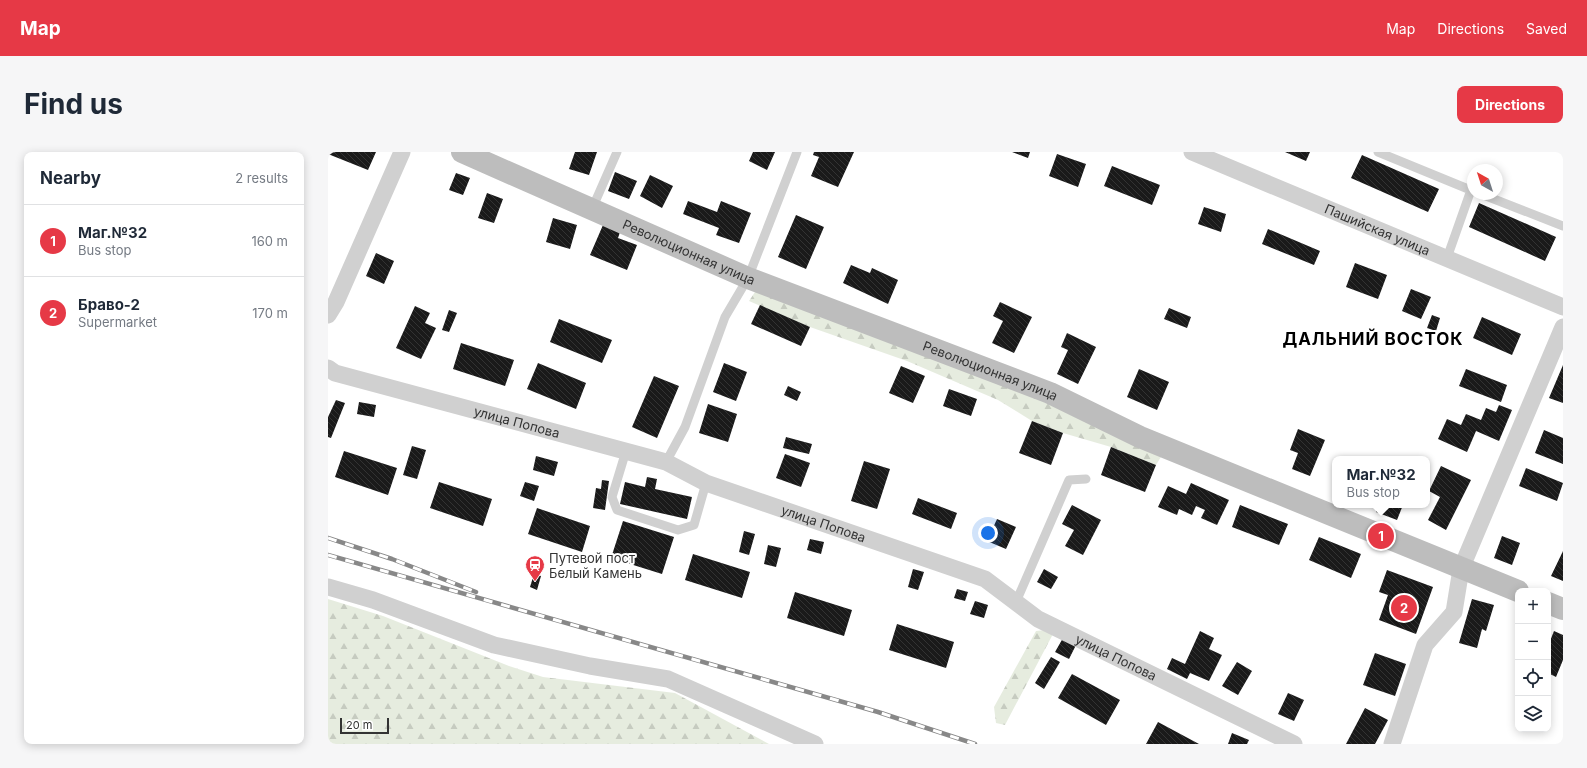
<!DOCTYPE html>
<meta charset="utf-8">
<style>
:root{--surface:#fff;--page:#f6f6f7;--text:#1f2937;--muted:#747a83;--line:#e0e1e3;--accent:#e63946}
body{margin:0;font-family:Inter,sans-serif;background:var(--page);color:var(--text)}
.controls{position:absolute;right:12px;bottom:12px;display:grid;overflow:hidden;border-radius:8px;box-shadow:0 2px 10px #0003}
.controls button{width:36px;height:36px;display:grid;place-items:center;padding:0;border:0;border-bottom:1px solid var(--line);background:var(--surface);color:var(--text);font:20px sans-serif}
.compass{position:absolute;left:1139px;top:12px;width:36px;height:36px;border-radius:50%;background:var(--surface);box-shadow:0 2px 10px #0003;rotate:321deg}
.scale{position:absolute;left:12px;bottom:10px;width:49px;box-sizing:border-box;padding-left:4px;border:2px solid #333;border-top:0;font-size:11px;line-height:14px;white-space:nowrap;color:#333;-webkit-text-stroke:3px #fff;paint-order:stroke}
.you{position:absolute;left:660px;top:381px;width:14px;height:14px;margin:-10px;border:3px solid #fff;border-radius:50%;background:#1a73e8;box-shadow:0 0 0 6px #1a73e833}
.badge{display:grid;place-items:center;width:26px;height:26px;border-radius:50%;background:var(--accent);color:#fff;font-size:13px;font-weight:700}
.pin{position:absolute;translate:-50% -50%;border:2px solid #fff;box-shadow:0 1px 4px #0006}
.popup{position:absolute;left:1004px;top:304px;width:98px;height:52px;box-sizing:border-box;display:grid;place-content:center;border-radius:8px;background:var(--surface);filter:drop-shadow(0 1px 3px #0005);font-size:13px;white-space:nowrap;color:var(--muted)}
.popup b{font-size:15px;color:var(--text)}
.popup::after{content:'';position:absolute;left:50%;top:100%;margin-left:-8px;border:8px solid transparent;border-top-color:var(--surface)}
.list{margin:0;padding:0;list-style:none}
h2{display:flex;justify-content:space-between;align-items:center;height:52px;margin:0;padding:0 16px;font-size:17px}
h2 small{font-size:13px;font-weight:400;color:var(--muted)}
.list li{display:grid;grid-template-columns:26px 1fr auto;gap:12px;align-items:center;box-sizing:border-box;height:72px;padding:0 16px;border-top:1px solid var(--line)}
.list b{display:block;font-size:15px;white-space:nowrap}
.list p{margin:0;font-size:13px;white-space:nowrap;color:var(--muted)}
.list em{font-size:13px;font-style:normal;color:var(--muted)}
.icon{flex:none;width:22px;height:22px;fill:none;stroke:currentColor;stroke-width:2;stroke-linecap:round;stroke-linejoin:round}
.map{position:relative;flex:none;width:1235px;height:592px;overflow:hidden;border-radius:8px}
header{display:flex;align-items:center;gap:24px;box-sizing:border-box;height:56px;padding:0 20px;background:var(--accent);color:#fff}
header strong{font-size:19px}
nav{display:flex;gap:22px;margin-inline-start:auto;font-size:14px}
.intro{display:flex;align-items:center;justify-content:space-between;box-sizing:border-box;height:96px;padding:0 24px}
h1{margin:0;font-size:28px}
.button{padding:10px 18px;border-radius:8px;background:var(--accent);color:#fff;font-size:14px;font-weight:700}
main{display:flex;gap:24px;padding:0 24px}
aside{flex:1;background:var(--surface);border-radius:8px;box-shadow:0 2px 10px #0003}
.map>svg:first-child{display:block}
</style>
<header>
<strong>Map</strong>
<nav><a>Map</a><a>Directions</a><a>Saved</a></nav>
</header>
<div class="intro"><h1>Find us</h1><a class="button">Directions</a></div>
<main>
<aside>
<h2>Nearby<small>2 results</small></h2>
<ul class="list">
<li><span class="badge">1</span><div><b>Маг.№32</b><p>Bus stop</p></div><em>160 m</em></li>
<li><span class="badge">2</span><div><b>Браво-2</b><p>Supermarket</p></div><em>170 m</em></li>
</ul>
</aside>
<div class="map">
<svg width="1235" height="592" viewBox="0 0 1235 592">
<defs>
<pattern id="forest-firs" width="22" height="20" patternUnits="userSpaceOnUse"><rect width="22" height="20" fill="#e6ecdf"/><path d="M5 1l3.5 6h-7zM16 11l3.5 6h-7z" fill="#c6cbc0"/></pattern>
<pattern id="building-back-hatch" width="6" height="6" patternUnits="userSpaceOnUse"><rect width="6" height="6" fill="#1a1a1a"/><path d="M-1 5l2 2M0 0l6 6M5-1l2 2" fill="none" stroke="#333"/></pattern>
</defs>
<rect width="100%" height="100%" fill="#fff"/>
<!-- forest -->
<path fill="url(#forest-firs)" d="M 429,137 L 713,246 L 836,300 L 828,313 L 783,295 L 735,281 L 704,269 L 670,248 L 579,209 L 482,175 L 421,149 Z
M 0,447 L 55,464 L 181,514 L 215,525 L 347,541 L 441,592 L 0,592 Z
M 717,478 L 725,482 L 677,573 L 668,571 L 666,555 L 708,479 Z"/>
<!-- building -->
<path fill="url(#building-back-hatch)" d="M 0,0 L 48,0 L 40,18 L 0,2 Z
M 247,0 L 269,0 L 261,23 L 241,17 Z
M 425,0 L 447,0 L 439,18 L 421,9 Z
M 486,0 L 526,0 L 510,35 L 483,24 L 491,5 L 485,3 Z
M 684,0 L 702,0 L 700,6 Z
M 957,0 L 982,0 L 978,9 Z
M 729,2 L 758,12 L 750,35 L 721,24 Z
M 1034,3 L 1111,37 L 1100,60 L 1023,26 Z
M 784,14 L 832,33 L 824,53 L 776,34 Z
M 287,20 L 309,29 L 301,47 L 280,39 Z
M 128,21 L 142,26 L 135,43 L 121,38 Z
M 322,23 L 345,34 L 334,56 L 312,44 Z
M 159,41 L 175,47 L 166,71 L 150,66 Z
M 360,49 L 389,60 L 393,49 L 423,61 L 411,91 L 388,83 L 391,76 L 355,62 Z
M 1151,51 L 1228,85 L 1217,109 L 1141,75 Z
M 876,55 L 898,62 L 893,80 L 870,72 Z
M 468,63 L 496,75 L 478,117 L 450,105 Z
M 225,66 L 249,73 L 242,97 L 218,90 Z
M 275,73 L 292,80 L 290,86 L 309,93 L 299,118 L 262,103 Z
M 940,77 L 992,99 L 986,113 L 934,92 Z
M 48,101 L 66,109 L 56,132 L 38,124 Z
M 1027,111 L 1059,123 L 1050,147 L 1018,135 Z
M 523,113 L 542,121 L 544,116 L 570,128 L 560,152 L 515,131 Z
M 1083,137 L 1103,145 L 1093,167 L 1074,159 Z
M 672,150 L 704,165 L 686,201 L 664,191 L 675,169 L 665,164 Z
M 432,153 L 482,175 L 473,194 L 423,172 Z
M 87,154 L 102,161 L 97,171 L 108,176 L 93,207 L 68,196 Z
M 841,156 L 863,165 L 859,176 L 836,167 Z
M 121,158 L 129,161 L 121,180 L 114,178 Z
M 1104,163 L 1112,166 L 1108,179 L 1099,176 Z
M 1154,165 L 1193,182 L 1184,203 L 1145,186 Z
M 231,167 L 284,188 L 274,211 L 222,190 Z
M 739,181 L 768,195 L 750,232 L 729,222 L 740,198 L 733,195 Z
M 133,191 L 186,208 L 177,234 L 125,217 Z
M 210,211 L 258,231 L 248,257 L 199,237 Z
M 396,211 L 419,220 L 408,249 L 385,240 Z
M 1235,213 L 1235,251 L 1221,246 Z
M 573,214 L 597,224 L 585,251 L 561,241 Z
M 811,217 L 841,230 L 829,258 L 799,245 Z
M 1138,217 L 1179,233 L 1173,250 L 1131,234 Z
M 326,224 L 351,234 L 329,286 L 304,275 Z
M 460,234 L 473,240 L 469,249 L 456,243 Z
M 621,237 L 649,247 L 643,264 L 615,254 Z
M 8,248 L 17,251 L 3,286 L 0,285 L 0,265 Z
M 31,250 L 48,253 L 46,265 L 29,262 Z
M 380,252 L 409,262 L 400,290 L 371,281 Z
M 1171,253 L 1184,258 L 1171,289 L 1148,279 L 1139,300 L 1110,287 L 1119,267 L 1133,273 L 1138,262 L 1153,268 L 1158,256 L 1168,260 Z
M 704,269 L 735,281 L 723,313 L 691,301 Z
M 970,277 L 997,288 L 982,324 L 964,317 L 970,301 L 962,298 Z
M 1216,278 L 1235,286 L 1235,312 L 1207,301 Z
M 458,285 L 484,292 L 481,302 L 455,296 Z
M 84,294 L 98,298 L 89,327 L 75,323 Z
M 783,295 L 828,313 L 817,340 L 773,323 Z
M 16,299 L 69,316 L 60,343 L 7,325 Z
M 457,302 L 482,311 L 473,335 L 448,326 Z
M 208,304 L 230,310 L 226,324 L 205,318 Z
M 536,309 L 562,317 L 549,357 L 523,349 Z
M 1113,314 L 1143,328 L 1118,378 L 1100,368 L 1112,345 L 1101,339 Z
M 1198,316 L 1235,331 L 1229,349 L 1191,334 Z
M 319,325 L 329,327 L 327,337 L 364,345 L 359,367 L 292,352 L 297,330 L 317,335 Z
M 274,328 L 281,329 L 277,358 L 265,356 L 268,336 L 273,337 Z
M 111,330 L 164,347 L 155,374 L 102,356 Z
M 197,330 L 211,334 L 206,349 L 192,344 Z
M 863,331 L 901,348 L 889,373 L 873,366 L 877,358 L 868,354 L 864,363 L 851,357 L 849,363 L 830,355 L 840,334 L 858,342 Z
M 590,346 L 629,361 L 623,377 L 584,362 Z
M 744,353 L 773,368 L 755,403 L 737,394 L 746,378 L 734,372 Z
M 912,353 L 960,372 L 951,393 L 904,375 Z
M 1051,353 L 1075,353 L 1069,368 L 1048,360 Z
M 209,356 L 262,374 L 254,400 L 200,382 Z
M 669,367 L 688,375 L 678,397 L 659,389 Z
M 295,369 L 346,385 L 334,422 L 283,406 Z
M 416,379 L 427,382 L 421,403 L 411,400 Z
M 1174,384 L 1192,391 L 1184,413 L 1166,406 Z
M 991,385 L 1033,402 L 1023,426 L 981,408 Z
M 482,387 L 496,390 L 493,402 L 479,398 Z
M 440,393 L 453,396 L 448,415 L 436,412 Z
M 1235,399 L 1235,429 L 1223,424 Z
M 365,402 L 422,420 L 414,446 L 357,428 Z
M 585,417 L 596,420 L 590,438 L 580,435 Z
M 716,417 L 730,425 L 723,437 L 709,430 Z
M 1059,418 L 1105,435 L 1088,482 L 1051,468 L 1060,443 L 1051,440 Z
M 206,422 L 213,424 L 209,438 L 202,435 Z
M 629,437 L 640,440 L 637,449 L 626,446 Z
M 467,440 L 524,458 L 516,484 L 459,466 Z
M 1144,447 L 1166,453 L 1158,479 L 1154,477 L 1149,496 L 1131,491 Z
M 647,449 L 660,453 L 656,466 L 642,462 Z
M 569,472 L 626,490 L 618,516 L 561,498 Z
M 872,479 L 886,486 L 881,497 L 894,503 L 881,529 L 862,521 L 859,527 L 839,517 L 844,506 L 857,512 Z
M 1226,479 L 1235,483 L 1235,508 L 1228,525 L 1220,521 L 1220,494 Z
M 735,486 L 748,493 L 741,507 L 727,500 Z
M 1190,499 L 1190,509 L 1187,507 Z
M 1047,501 L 1078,512 L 1067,544 L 1035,533 Z
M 723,505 L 732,510 L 716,537 L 707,531 Z
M 909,510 L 924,519 L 910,543 L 894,534 Z
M 744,522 L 792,548 L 778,573 L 730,546 Z
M 960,541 L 976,548 L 966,569 L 950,562 Z
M 1037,556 L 1060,568 L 1047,592 L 1018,592 Z
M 830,570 L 871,592 L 818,592 Z
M 904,581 L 921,588 L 919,592 L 900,592 Z"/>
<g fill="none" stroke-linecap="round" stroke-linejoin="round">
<!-- lane -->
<path stroke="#d0d0d0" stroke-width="9" d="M 1050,0 L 1145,39
M 1153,42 L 1235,74
M 264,57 L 289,0
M 1119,106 L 1143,38
M 298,299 L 284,345 L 289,358 L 350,378 L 366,373 L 378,331
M 338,310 L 357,275 L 397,165 L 420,126 L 469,0
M 688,450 L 741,328 L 758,327"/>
<!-- street -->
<g stroke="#d0d0d0" stroke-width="17">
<path id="s1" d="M 864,0 L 1235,155"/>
<path d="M 0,163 L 8,150 L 74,0"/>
<path id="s2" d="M 0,216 L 7,221 L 338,310 L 378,331 L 657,427 L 710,467 L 966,592"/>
<path d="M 0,435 L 45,448 L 166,493 L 262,514 L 340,527 L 487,592"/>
<path d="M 1064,592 L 1097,493 L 1126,460 L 1133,417 L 1235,175"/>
</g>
<!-- secondary -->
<g stroke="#bdbdbd" stroke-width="22">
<path id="s3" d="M 134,0 L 420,126 L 722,241 L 812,285 L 1190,439"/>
<path d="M 1220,451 L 1235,457"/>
</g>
<!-- rail casing -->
<g stroke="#888" stroke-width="4.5">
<path id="rail" d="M 0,386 L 64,407 L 148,440
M 0,403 L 550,560 L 647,592"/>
</g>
<!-- rail -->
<use href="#rail" stroke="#fff" stroke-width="3" stroke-dasharray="9" stroke-linecap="butt"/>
</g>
<!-- icons -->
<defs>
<g id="station-pin" transform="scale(1)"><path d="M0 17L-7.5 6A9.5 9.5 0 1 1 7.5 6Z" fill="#e63946" stroke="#fff"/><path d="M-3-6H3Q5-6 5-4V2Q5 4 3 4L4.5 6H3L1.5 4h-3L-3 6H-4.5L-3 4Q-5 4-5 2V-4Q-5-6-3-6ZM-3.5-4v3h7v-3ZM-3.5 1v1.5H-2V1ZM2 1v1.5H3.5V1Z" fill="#fff"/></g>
</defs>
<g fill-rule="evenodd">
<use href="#station-pin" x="207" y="413"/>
</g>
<g text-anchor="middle" stroke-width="4" stroke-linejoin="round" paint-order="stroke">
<!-- street labels -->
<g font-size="13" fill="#333" stroke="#fff">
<text dy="5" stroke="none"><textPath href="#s1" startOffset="201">Пашийская улица</textPath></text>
<text dy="5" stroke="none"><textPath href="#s3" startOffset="248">Революционная улица</textPath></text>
<text dy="5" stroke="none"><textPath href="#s3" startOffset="572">Революционная улица</textPath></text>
<text dy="5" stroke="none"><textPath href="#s2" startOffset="197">улица Попова</textPath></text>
<text dy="5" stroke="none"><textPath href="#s2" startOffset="521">улица Попова</textPath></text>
<text dy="5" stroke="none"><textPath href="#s2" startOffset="845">улица Попова</textPath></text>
</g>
<!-- poi labels -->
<g font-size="13" fill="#333" stroke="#fff" text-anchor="start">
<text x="221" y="411">Путевой пост<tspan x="221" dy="15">Белый Камень</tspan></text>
</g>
<!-- district labels -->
<g font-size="17" font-weight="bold" letter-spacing="1" fill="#000" stroke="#fff">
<text x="1045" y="193">ДАЛЬНИЙ ВОСТОК</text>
</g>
</g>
</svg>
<div class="controls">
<button>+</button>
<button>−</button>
<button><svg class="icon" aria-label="locate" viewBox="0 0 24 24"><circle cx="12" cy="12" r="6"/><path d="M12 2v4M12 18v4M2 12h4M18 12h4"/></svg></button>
<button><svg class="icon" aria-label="layers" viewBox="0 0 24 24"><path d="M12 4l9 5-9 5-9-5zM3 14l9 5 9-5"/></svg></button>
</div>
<svg class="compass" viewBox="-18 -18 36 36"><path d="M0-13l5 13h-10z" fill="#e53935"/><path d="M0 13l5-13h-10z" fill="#747a83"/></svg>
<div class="scale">20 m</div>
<div class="you"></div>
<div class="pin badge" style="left:1053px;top:384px">1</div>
<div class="popup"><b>Маг.№32</b>Bus stop</div>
<div class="pin badge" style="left:1076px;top:456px">2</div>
</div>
</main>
